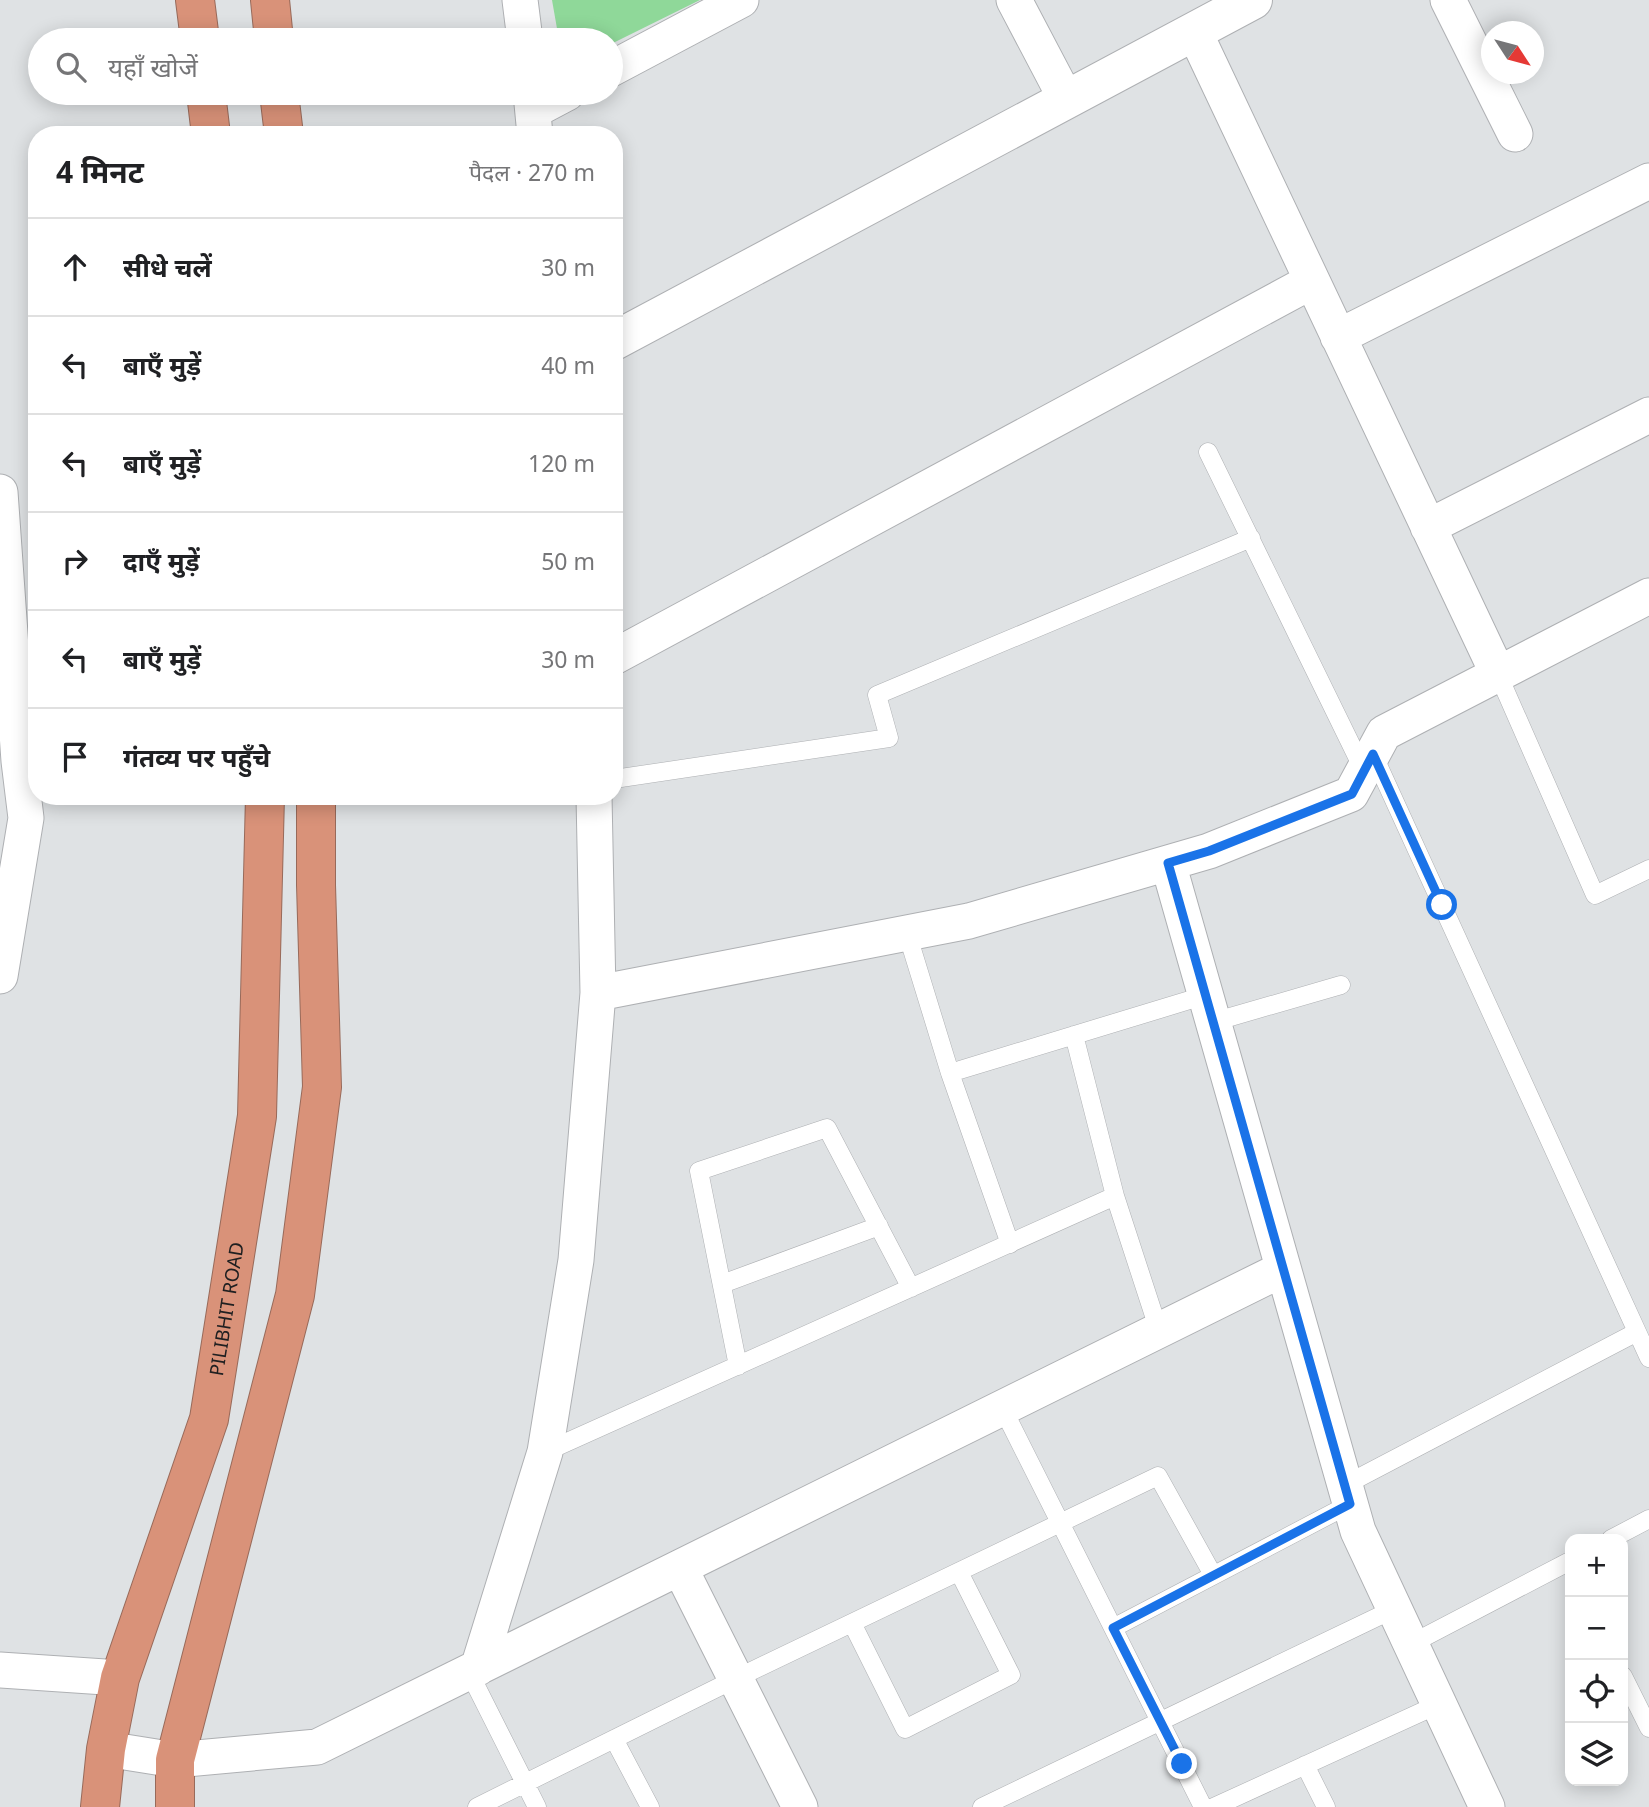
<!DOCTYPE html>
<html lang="hi">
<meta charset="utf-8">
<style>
:root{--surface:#fff;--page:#f2f2f2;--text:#202124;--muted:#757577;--line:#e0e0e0}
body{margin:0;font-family:"Noto Sans","Noto Sans Devanagari",sans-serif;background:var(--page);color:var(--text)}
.controls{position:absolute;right:21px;bottom:21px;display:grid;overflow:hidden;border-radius:14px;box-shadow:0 4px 18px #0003}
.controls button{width:63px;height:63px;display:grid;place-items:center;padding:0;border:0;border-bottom:2px solid var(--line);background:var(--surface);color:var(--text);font:35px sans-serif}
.compass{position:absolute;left:1481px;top:21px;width:63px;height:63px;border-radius:50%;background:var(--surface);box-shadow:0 4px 18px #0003;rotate:126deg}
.stop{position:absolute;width:21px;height:21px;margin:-16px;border:5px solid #1a73e8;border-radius:50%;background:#fff}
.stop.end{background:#1a73e8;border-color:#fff;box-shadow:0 2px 7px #0008}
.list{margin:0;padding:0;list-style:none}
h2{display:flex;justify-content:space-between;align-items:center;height:91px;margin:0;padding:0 28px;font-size:30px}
h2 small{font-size:23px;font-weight:400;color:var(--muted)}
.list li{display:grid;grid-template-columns:46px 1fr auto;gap:21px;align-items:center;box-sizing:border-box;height:98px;padding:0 28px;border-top:2px solid var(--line)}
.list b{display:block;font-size:26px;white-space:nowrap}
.list em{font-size:23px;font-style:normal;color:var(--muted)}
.icon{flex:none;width:38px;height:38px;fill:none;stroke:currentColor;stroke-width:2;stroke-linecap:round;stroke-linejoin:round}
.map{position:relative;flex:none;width:1649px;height:1807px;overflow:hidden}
.search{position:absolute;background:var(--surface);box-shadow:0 4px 18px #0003;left:28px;top:28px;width:595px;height:77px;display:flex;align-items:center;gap:18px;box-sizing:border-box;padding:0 24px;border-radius:38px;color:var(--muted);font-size:26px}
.panel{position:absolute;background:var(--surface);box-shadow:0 4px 18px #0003;left:28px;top:126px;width:595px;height:679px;border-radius:28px}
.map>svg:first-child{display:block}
</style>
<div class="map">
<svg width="1649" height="1807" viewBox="0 0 1649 1807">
<rect width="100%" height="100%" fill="#dfe2e4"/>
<!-- green -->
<path fill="#8fd899" d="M 552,0 L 700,0 L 611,44 L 611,40 L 559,40 Z"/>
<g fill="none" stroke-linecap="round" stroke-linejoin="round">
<!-- lane casing -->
<g stroke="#aeb0b3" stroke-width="19">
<path id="lane" d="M 1208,452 L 1364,771
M 1498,674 L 1595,895 L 1649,869
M 1373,754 L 1649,1358
M 614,779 L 889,738 L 877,695 L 1251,538
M 907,933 L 950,1073 L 1010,1244
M 1213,1022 L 1341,985
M 1074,1035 L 1115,1196 L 1159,1331
M 950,1073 L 1206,995
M 722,1284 L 879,1226
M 738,1366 L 699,1171 L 827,1128 L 911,1288
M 1003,1409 L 1203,1807
M 545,1452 L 1115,1196
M 1345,1485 L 1637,1332
M 1611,1539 L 1649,1519
M 852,1623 L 905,1729 L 1011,1675 L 959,1572
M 1113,1628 L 1350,1504
M 1411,1644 L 1570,1561
M 469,1672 L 537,1807
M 1623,1676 L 1649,1728
M 614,1739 L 650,1807
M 1305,1765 L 1326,1807
M 477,1807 L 735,1679 L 1158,1476 L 1213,1575
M 982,1807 L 1394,1609
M 1214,1807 L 1439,1704"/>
</g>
<!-- street casing -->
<g stroke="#aeb0b3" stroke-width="37">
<path id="street" d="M 520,0 L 525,40
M 1014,0 L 1066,99
M 1448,0 L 1515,134
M 1194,31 L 1498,674
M 611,69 L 741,0
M 531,93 L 535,135
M 533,111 L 567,93
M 1338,337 L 1649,181
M 0,492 L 19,761 L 26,818 L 0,976
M 1428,527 L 1649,415
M 614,657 L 1312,281
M 1168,863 L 1358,1531 L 1487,1807
M 598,993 L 969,921 L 1209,851 L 1351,794 L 1384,733 L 1649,596
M 680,1568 L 800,1807
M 478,1668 L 545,1452 L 576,1260 L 598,993 L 594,796
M 0,1670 L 120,1678
M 106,1749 L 175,1760 L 317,1747 L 1283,1269"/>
</g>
<!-- secondary casing -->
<g stroke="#aeb0b3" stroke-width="40">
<path id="secondary" d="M 614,341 L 1253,0"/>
</g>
<!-- highway casing -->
<g stroke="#986a5a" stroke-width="40">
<g id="highway">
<path d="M 195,0 L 200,40"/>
<path d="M 270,0 L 274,40"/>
<path d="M 206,93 L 211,135"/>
<path d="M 279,93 L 284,135"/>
<path id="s1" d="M 100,1807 L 106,1749 L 120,1678 L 209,1419 L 257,1116 L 265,796"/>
<path d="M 175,1807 L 175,1760 L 295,1295 L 322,1087 L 316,885 L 316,796"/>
</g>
</g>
<!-- lane -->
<use href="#lane" stroke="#fff" stroke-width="18"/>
<!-- street -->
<use href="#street" stroke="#fff" stroke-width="35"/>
<!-- secondary -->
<use href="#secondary" stroke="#fff" stroke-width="38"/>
<!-- highway -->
<use href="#highway" stroke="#d99279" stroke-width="38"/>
</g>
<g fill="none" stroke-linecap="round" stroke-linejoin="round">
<!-- route -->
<path stroke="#1a73e8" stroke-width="9" d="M 1182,1764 L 1113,1628 L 1350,1504 L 1168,863 L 1209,851 L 1352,794 L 1373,754 L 1442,905"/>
</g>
<g text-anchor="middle" stroke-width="5" stroke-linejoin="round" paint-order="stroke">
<!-- street labels -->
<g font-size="19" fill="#202021" stroke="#dfe2e4">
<text dy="7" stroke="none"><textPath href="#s1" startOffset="516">PILIBHIT ROAD</textPath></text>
</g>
</g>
</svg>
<div class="controls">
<button>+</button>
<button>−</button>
<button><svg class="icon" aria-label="locate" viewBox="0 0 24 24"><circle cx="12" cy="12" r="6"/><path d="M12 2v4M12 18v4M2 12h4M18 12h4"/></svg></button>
<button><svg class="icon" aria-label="layers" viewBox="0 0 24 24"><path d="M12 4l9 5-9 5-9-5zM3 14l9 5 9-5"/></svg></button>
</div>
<svg class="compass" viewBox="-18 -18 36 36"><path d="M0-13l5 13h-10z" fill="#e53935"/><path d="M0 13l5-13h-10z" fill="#757577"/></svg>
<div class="stop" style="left:1442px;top:905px"></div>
<div class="stop end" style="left:1182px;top:1764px"></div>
<div class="search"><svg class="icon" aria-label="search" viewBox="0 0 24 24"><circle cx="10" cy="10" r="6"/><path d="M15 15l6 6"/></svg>यहाँ खोजें</div>
<section class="panel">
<h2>4 मिनट<small>पैदल · 270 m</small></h2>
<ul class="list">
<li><svg class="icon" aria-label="ahead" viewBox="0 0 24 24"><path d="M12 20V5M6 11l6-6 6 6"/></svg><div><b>सीधे चलें</b></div><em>30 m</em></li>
<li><svg class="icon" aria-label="left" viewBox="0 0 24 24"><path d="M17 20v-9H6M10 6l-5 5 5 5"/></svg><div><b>बाएँ मुड़ें</b></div><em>40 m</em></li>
<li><svg class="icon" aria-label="left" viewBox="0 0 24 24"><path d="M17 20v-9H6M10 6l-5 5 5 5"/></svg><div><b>बाएँ मुड़ें</b></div><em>120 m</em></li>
<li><svg class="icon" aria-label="right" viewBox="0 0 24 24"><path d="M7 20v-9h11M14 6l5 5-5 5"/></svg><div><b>दाएँ मुड़ें</b></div><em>50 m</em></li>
<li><svg class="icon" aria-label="left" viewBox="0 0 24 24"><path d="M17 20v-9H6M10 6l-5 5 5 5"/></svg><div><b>बाएँ मुड़ें</b></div><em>30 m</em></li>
<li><svg class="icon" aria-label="arrive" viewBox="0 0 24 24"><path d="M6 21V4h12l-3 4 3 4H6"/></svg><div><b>गंतव्य पर पहुँचे</b></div></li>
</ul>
</section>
</div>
